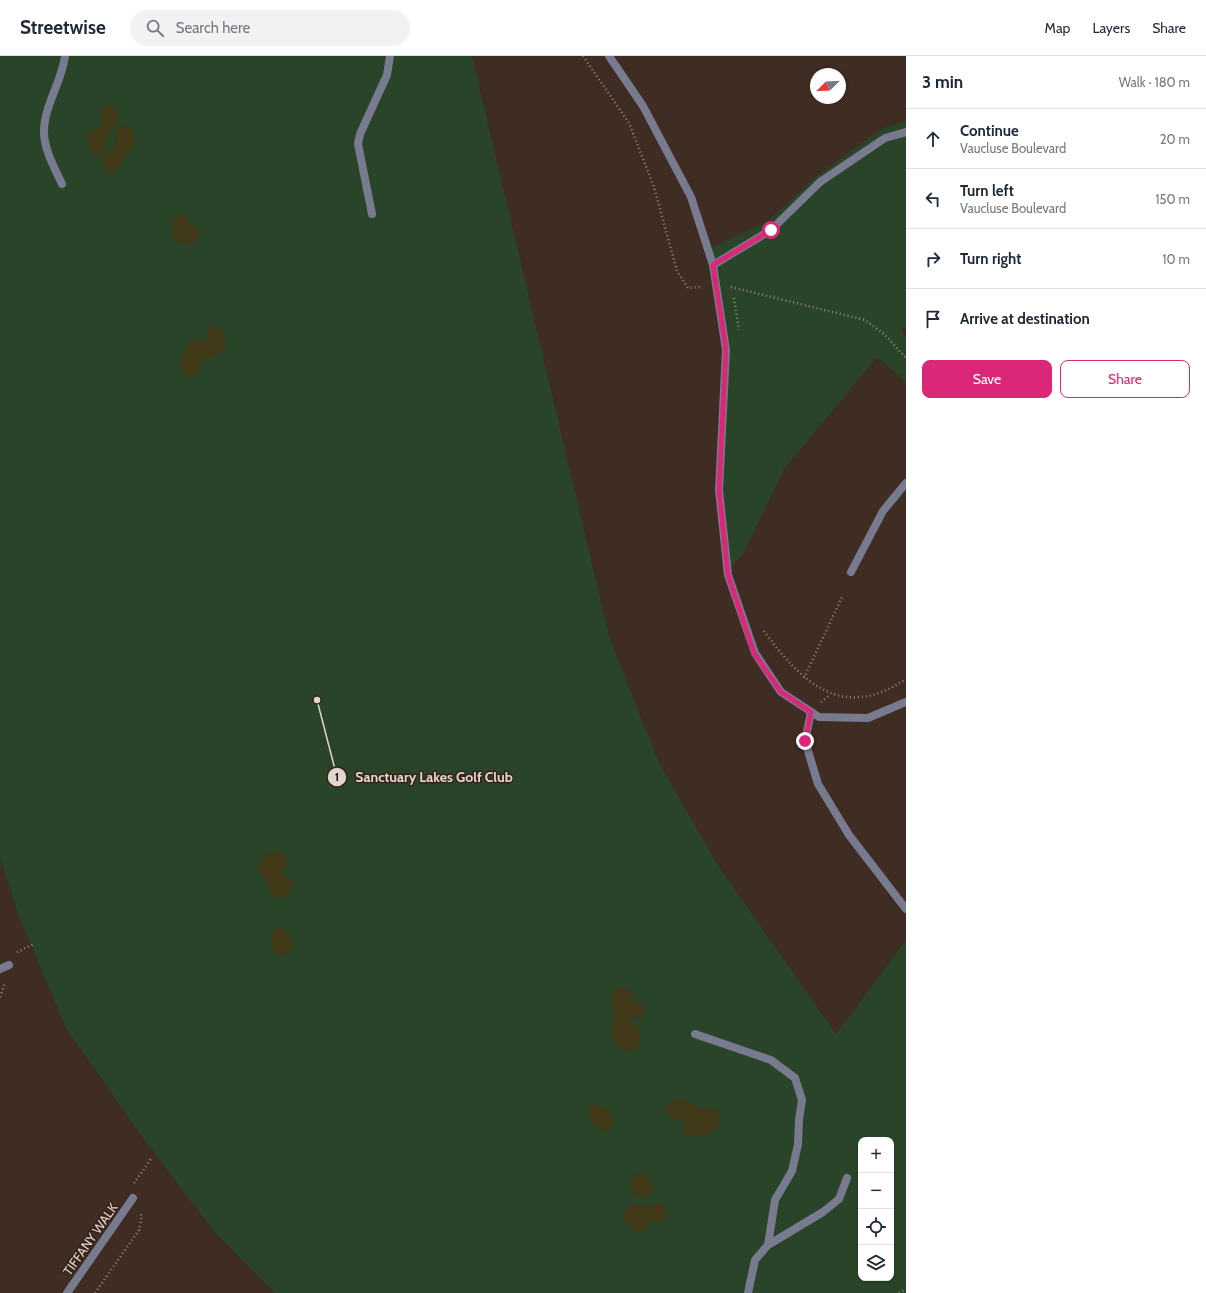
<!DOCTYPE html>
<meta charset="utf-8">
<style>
:root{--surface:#fff;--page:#f2f2f3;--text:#1f2937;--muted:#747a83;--line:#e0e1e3;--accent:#db2777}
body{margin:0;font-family:Cabin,sans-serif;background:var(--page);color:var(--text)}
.controls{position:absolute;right:12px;bottom:12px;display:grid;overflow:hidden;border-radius:8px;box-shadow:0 1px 3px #0004}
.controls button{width:36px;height:36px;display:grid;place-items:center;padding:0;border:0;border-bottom:1px solid var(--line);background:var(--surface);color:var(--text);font:20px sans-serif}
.compass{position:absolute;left:810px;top:12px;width:36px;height:36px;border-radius:50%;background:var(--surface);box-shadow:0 1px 3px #0004;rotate:246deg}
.stop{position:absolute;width:12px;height:12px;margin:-9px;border:3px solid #db2777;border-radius:50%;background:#fff}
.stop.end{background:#db2777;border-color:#fff;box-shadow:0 1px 4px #0008}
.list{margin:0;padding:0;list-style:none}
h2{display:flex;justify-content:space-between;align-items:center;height:52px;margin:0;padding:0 16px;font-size:17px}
h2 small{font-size:13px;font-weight:400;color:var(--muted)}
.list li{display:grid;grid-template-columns:26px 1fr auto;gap:12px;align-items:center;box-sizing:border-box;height:60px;padding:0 16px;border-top:1px solid var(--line)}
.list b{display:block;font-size:15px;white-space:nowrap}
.list p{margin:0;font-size:13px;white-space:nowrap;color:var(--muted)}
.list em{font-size:13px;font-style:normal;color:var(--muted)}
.actions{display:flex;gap:8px;padding:12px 16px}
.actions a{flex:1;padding:9px 0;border:1px solid var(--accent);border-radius:8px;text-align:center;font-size:14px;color:var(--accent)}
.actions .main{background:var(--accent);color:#fff}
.icon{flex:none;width:22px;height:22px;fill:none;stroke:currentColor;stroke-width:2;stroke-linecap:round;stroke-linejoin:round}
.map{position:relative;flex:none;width:906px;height:1237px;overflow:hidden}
header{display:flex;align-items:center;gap:24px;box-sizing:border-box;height:56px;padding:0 20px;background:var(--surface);border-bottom:1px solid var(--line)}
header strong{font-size:19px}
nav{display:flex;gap:22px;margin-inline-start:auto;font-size:14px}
.search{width:280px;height:36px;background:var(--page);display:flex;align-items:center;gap:10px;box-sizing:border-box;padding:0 14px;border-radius:22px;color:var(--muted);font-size:15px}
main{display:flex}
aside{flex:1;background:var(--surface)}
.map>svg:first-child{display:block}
</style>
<header>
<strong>Streetwise</strong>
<div class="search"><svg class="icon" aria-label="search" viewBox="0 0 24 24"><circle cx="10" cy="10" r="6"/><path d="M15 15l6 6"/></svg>Search here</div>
<nav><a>Map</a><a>Layers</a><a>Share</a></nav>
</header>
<main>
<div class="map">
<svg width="906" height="1237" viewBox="0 0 906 1237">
<rect width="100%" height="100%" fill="#3f2c23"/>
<!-- green -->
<path fill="#2a4429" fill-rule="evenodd" d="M 0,0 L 472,0 L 609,580 L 659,707 L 717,808 L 836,978 L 906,884 L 906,1237 L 275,1237 L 213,1174 L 140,1078 L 66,972 L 20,863 L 0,802 ZM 861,1084 L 891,1084 L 891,1222 L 861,1222 Z
M 906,65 L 906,270 L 901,275 L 906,281 L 906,326 L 877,301 L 785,412 L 743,498 L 731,511 L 719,434 L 726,294 L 710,192 L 767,166 L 814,122 L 881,73 Z"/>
<!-- sand -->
<path fill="#413918" d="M 107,49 C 116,51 119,55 119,64 L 108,78 L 103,97 C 97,100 94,98 89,94 L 90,87 L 87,80 L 89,76 L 102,71 L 100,58 L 102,51 Z
M 124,69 C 143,79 131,94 122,106 C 118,111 117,115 112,119 C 101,112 98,97 113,94 C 119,84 110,76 124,69 Z
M 180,158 L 187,161 L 190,167 L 198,172 C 205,197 161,194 174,162 Z
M 218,269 L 226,281 C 224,300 217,298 203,304 L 197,318 L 192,321 L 182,318 L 179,307 L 184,303 L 183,298 L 188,287 L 198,282 L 202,287 L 206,288 L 206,275 L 210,271 Z
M 279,795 L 285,800 L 286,808 L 283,812 L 283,817 C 285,820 290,823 292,826 C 296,835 281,846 274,840 C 267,836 270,829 266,823 C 263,819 260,818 258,813 L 264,799 Z
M 276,871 C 286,873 291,880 293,890 C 282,911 260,890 276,871 Z
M 617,932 L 625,932 L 635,938 L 634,942 L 629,944 C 637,949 652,946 641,962 L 629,961 L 632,968 L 640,972 L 641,989 L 632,995 L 623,996 L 617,990 L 612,979 L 614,954 L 610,939 Z
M 682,1043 L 693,1047 L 696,1052 L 714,1053 L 719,1056 L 719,1069 C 710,1079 695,1085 683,1077 L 685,1069 L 683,1064 C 660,1064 659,1045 682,1043 Z
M 594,1049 L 608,1053 L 613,1067 L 607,1075 C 594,1074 590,1065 588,1053 Z
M 640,1116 L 651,1125 L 654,1132 C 649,1140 645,1143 636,1141 C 629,1131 628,1121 640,1116 Z
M 658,1147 L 662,1147 L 666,1156 L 666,1162 L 656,1167 L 650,1165 C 647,1167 648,1170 645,1173 C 636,1181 629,1171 624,1164 C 625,1136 645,1156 658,1147 Z"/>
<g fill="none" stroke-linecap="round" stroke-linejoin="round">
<!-- path -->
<path stroke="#95867e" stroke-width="2.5" stroke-dasharray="1 3" stroke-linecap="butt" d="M 583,0 L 629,67 L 654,131 L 677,215 L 688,232 L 702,231
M 731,231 L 865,264 L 884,278 L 906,302
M 734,242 L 739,274
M 764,575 C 802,627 842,666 906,623
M 804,622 L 843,539
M 821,646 L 830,639
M 17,896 L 34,888
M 0,941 L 5,927
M 134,1127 L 151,1103
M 95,1237 L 139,1174 L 142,1160 L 140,1157
M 899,1237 L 906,1233"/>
<!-- service -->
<path stroke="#787b90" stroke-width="8" d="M 62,128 C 55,113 45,95 44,78 C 43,51 62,26 65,0
M 372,158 L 358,88 L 360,78 L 387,19 L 390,0
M 851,516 L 883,455 L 906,427
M 811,656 L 805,685 L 818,728 L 849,779 L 906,853
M 695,978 L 771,1004 L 795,1022 L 802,1044 L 799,1064 L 798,1088 L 792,1115 L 775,1144 L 768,1189
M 748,1237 L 755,1204 L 768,1189 L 823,1156 L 839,1143 L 847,1122"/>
<!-- minor -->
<path stroke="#787b90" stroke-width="8" d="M 609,0 L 643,50 L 691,141 L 713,209 L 726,294 L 719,434 L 728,519 L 755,597 L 781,636 L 819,661 L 868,662 L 906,646
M 713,209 L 771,174 L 820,126 L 885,82 L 906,76
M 0,913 L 9,909
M 67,1237 L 133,1142"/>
</g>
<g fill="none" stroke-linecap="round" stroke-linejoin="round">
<!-- route -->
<path stroke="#db2777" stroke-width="5" d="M 771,174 L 713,209 L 726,294 L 719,434 L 728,519 L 754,597 L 781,636 L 811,656 L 805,685"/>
</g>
<g text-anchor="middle" stroke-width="3" stroke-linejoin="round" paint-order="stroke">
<!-- street labels -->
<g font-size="13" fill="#e1d5ce" stroke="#352319">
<text transform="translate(90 1183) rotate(-55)" y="5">TIFFANY WALK</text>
</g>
</g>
<!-- callouts -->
<path fill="none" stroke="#e1d5ce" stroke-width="1.5" d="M317 644L337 721"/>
<g fill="#e1d5ce" stroke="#352319" stroke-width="1.5">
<circle cx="317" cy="644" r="4"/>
<circle cx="337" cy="721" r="10"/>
</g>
<g font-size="12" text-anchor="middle" font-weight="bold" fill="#111">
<text x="337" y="725">1</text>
</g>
<g font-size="14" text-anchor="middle" font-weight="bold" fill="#e1d5ce" stroke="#352319" stroke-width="3" stroke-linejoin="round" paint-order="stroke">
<text x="434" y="726">Sanctuary Lakes Golf Club</text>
</g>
</svg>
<div class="controls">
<button>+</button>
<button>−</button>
<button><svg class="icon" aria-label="locate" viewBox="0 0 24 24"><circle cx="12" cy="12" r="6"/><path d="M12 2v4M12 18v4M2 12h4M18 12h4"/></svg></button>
<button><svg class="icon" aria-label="layers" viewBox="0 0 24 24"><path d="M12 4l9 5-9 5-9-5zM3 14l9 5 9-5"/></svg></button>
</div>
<svg class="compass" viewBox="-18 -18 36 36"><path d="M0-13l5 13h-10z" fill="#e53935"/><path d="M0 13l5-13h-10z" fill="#747a83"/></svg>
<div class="stop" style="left:771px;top:174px"></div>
<div class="stop end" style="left:805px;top:685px"></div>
</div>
<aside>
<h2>3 min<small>Walk · 180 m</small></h2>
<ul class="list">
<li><svg class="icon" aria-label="ahead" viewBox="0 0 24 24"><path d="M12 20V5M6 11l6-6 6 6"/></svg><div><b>Continue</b><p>Vaucluse Boulevard</p></div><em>20 m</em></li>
<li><svg class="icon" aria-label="left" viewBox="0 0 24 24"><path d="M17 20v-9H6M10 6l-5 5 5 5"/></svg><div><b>Turn left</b><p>Vaucluse Boulevard</p></div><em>150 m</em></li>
<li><svg class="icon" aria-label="right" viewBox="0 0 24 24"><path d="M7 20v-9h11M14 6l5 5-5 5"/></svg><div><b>Turn right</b></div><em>10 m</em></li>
<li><svg class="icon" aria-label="arrive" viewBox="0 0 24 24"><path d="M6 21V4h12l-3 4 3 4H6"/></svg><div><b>Arrive at destination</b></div></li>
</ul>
<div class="actions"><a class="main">Save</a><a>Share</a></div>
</aside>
</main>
